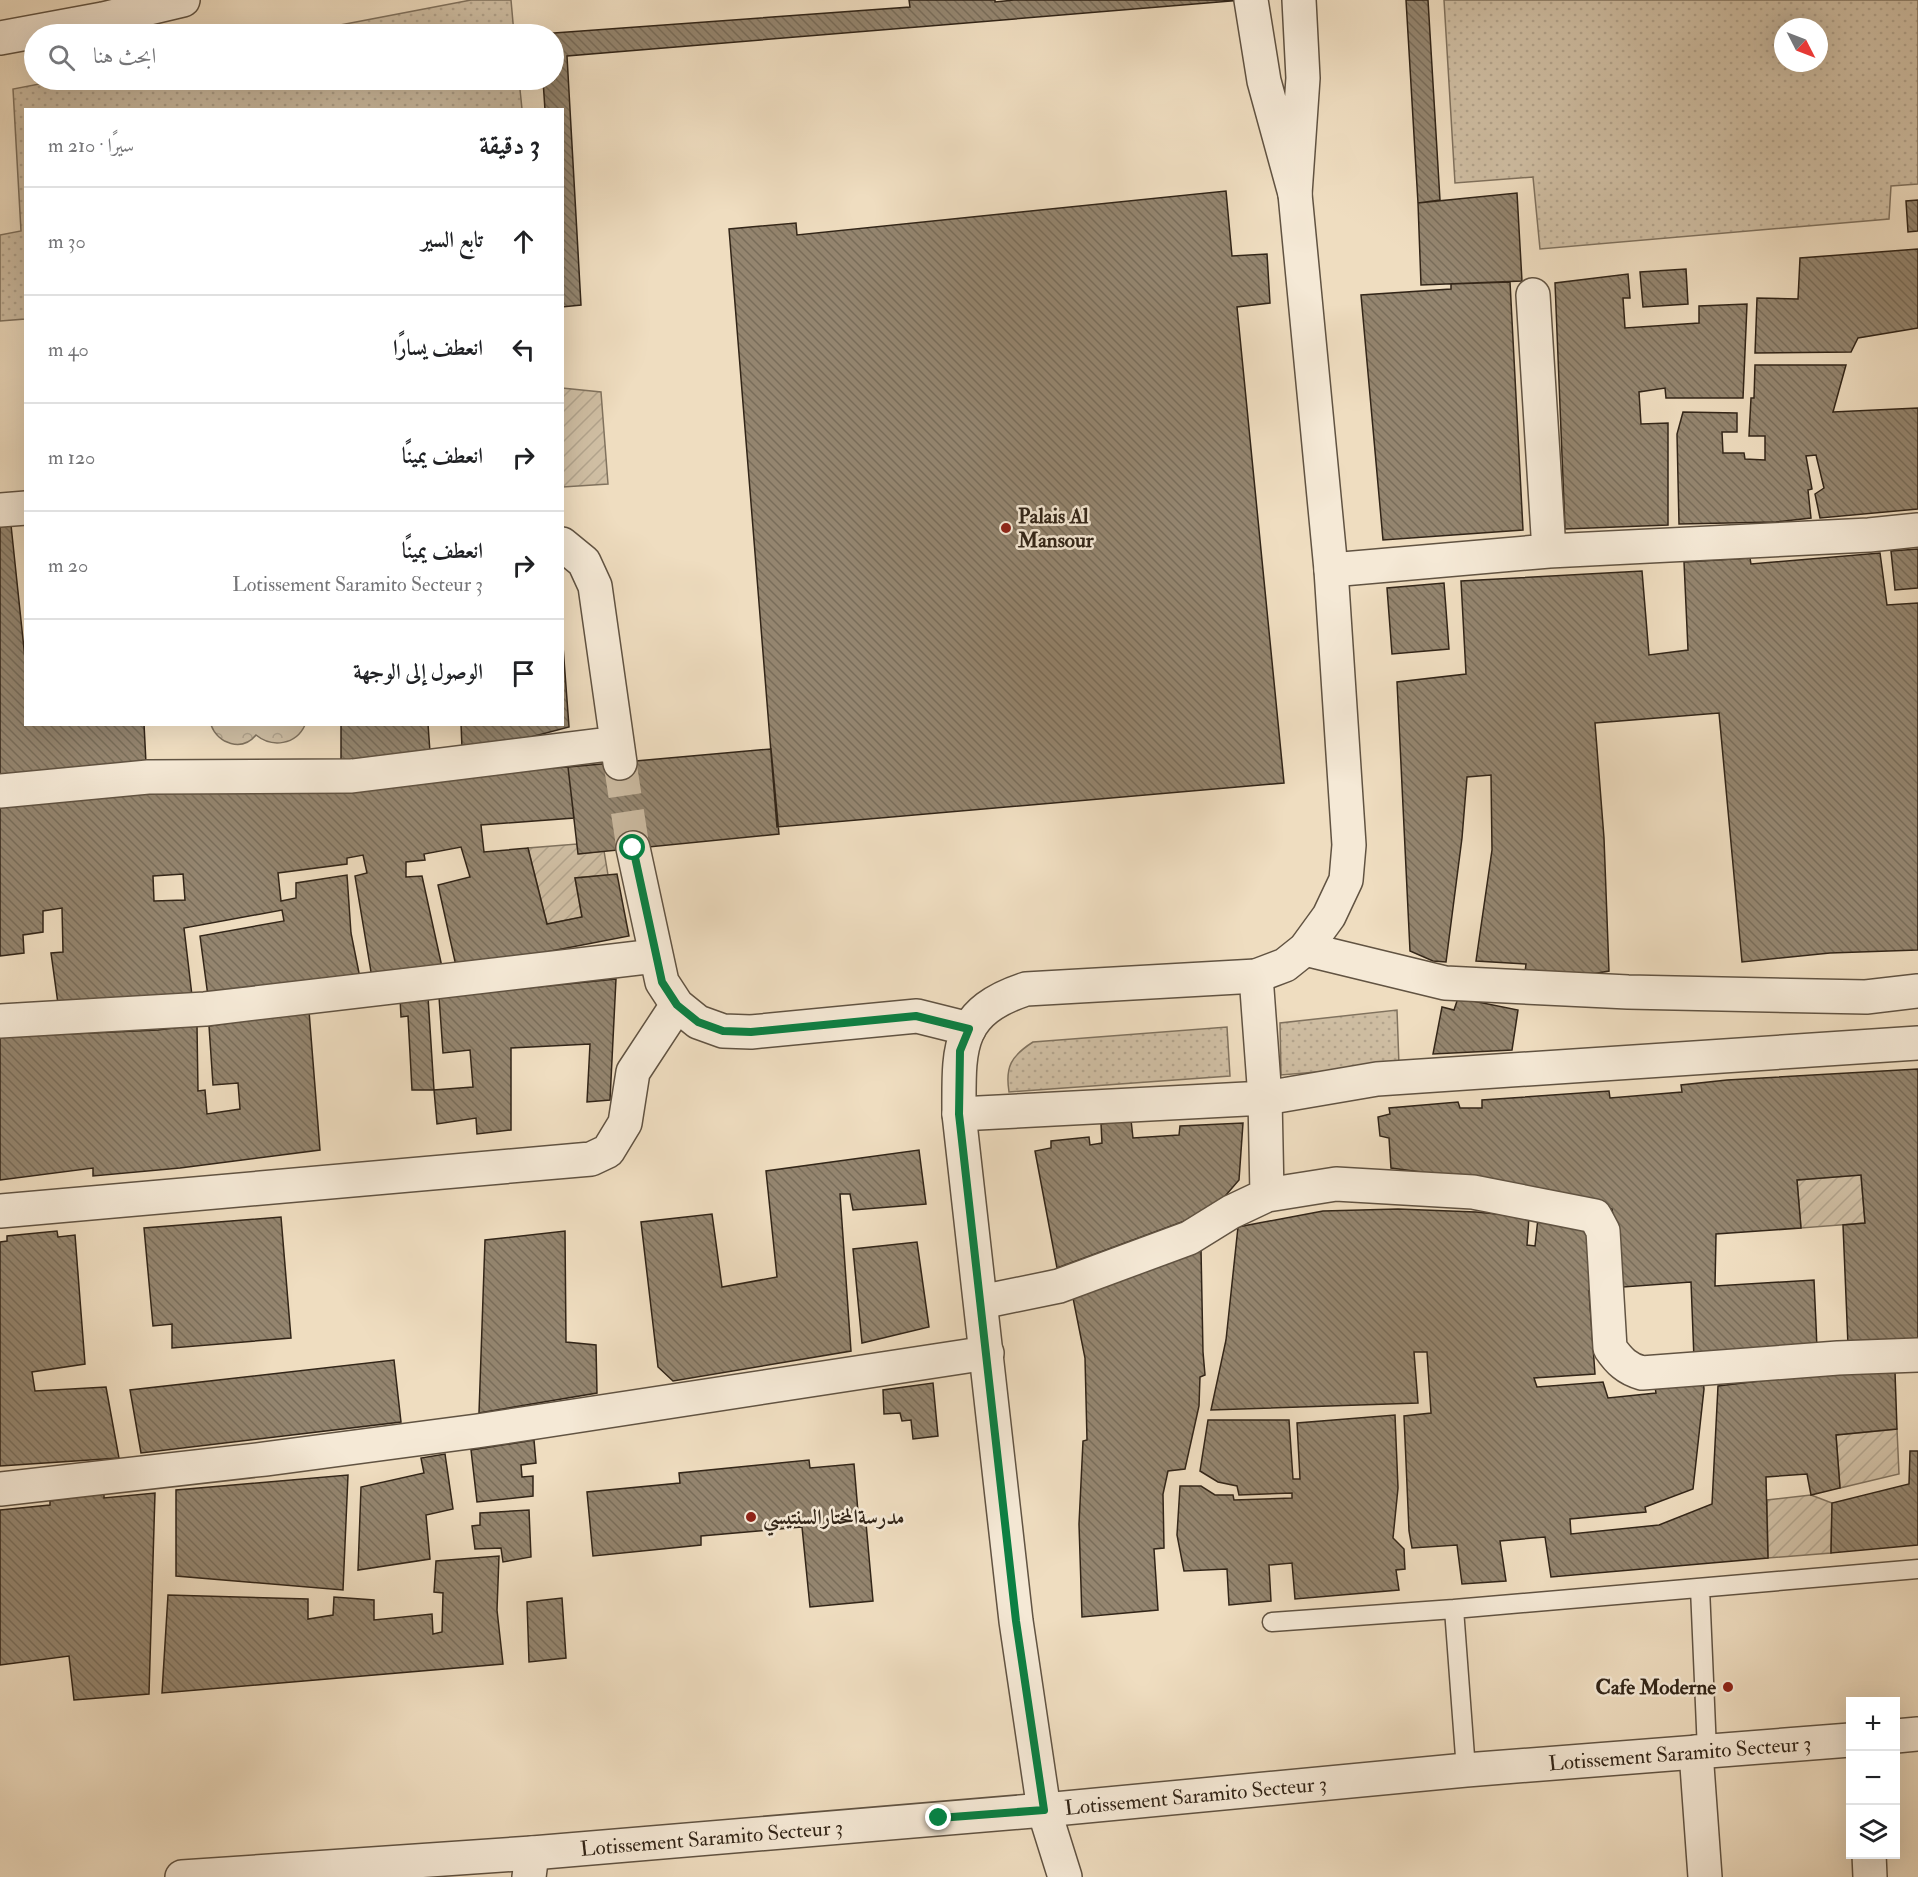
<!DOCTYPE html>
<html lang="ar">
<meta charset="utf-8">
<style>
:root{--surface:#fff;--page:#f2f2f2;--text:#202124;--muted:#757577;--line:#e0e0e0}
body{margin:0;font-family:"IM FELL Double Pica",Amiri,serif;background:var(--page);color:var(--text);direction:rtl}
.controls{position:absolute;right:18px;bottom:18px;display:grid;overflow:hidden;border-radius:0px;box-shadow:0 6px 24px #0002}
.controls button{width:54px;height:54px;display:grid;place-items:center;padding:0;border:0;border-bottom:2px solid var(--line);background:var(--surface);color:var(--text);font:30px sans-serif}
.compass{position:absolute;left:1774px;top:18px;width:54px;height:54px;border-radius:50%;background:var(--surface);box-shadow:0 6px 24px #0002;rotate:132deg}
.stop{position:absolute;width:18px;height:18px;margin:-14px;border:4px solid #0b8043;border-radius:50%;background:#fff}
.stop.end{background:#0b8043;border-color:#fff;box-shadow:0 2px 6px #0008}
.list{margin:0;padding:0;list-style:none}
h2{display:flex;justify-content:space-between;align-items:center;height:78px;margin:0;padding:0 24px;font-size:26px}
h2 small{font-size:20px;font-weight:400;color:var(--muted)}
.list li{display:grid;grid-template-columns:39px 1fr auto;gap:18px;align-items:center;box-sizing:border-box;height:108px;padding:0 24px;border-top:2px solid var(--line)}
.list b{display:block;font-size:22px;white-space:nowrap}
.list p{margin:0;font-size:20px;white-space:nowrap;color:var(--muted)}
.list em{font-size:20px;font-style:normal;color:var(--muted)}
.icon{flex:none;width:33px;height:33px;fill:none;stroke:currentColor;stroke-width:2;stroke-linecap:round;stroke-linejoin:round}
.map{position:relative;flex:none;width:1918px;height:1877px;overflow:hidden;direction:ltr}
.search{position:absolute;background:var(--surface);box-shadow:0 6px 24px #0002;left:24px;top:24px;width:540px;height:66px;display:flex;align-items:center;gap:15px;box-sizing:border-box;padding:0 21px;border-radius:33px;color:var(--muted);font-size:22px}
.panel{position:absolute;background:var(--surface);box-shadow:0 6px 24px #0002;left:24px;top:108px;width:540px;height:618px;border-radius:0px;direction:rtl}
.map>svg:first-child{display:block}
</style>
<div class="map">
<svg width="1918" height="1877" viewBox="0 0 1918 1877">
<defs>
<pattern id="grass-dots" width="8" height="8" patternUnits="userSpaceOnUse" patternTransform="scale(1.5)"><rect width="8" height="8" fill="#cfbea3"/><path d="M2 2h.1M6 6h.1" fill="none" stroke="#b2a38c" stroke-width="1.8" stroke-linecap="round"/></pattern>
<pattern id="forest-crowns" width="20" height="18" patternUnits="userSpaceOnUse" patternTransform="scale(1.5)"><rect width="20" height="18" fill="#cfbea3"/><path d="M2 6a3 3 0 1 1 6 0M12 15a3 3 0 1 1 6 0" fill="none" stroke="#b2a38c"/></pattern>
<pattern id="garden-furrows" width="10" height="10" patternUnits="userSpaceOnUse" patternTransform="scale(1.5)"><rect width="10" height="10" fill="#cfbea3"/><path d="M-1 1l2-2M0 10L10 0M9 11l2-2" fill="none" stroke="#b2a38c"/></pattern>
<pattern id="building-back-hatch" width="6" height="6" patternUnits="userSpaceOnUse" patternTransform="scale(1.5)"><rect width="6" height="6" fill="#94856f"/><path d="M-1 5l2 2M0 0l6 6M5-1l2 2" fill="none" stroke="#796d5a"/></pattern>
</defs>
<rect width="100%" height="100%" fill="#efddc0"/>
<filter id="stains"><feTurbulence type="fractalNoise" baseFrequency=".00333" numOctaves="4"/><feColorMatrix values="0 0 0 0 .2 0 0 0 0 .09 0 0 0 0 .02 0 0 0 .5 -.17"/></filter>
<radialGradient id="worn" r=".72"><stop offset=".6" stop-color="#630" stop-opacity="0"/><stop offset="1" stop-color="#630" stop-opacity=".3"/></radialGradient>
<!-- grass -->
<path fill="url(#grass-dots)" stroke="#80725e" stroke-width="1.5" fill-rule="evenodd" d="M 471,0 L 511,0 L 514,34 L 293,34 Z
M 1444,0 L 1918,0 L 1918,184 L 1891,186 L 1889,219 L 1540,249 L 1533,177 L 1455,183 ZM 1783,27 L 1819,27 L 1819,63 L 1783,63 Z
M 60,80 L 519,80 L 522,109 L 26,110 L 25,319 L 0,321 L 0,235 L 21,231 L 13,89 Z
M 1397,1010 L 1399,1065 L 1281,1075 L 1280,1023 Z
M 1227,1027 L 1230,1076 L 1009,1092 C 1005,1067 1011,1056 1033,1042 Z"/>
<!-- forest -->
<path fill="url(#forest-crowns)" stroke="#80725e" stroke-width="1.5" d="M 211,725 L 211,724 L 305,725 C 296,745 272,748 256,735 C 242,752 218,744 211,725 Z"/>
<!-- garden -->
<path fill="url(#garden-furrows)" stroke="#80725e" stroke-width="1.5" d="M 562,388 L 601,392 L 608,484 L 563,487 Z
M 577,844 L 579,854 L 604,851 L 608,875 L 575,878 L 582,917 L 547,924 L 528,848 Z
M 1861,1175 L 1865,1223 L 1801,1228 L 1797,1180 Z
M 1897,1429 L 1899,1474 L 1840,1488 L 1836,1435 Z
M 1811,1495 L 1832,1503 L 1831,1553 L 1768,1558 L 1767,1500 Z"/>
<!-- building -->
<path fill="url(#building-back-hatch)" stroke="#322518" stroke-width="1.5" fill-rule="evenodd" d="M 909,0 L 995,0 L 995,2 L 1014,0 L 1243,0 L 567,56 L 581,305 L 562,307 L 562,110 L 545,110 L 543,80 L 554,80 L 554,34 L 540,34 L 910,7 Z
M 1406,0 L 1428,0 L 1440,200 L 1418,203 Z
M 1226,191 L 1232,256 L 1267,254 L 1270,303 L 1237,307 L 1284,783 L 777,827 L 729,229 L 796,223 L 797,235 Z
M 1517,193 L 1522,281 L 1421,285 L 1418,203 Z
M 1918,200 L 1918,231 L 1908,232 L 1906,201 Z
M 1918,249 L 1918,328 L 1858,338 L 1851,352 L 1755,353 L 1757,298 L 1798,299 L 1800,258 Z
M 1686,269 L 1688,304 L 1643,307 L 1640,272 Z
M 1628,274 L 1630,298 L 1623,298 L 1625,328 L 1699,323 L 1699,306 L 1747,304 L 1743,398 L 1666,398 L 1665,388 L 1639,392 L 1641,424 L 1668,423 L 1668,525 L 1565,529 L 1555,283 Z
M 1510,282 L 1523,530 L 1383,540 L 1361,295 L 1451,289 L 1451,284 Z
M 1755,365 L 1846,365 L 1833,412 L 1918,408 L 1918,509 L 1820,518 L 1815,494 L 1824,488 L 1816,455 L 1806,456 L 1812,489 L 1808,490 L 1811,518 L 1776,522 L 1679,524 L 1677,434 L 1683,412 L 1737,413 L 1737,432 L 1722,432 L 1723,453 L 1744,453 L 1745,459 L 1765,460 L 1765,436 L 1749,436 L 1751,398 L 1754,398 Z
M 11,525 L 26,668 L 26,724 L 144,724 L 146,763 L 0,777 L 0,526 Z
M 1918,549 L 1918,588 L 1895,590 L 1891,551 Z
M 1880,553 L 1887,605 L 1918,603 L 1918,950 L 1830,953 L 1742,962 L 1719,713 L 1595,723 L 1604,838 L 1609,971 L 1569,978 L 1525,972 L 1526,964 L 1476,961 L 1492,850 L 1491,775 L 1467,777 L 1462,838 L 1446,962 L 1433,961 L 1410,951 L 1397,682 L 1466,674 L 1461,581 L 1642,571 L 1649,655 L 1688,650 L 1684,562 L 1750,558 L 1751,564 Z
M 1444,583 L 1449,649 L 1392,654 L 1387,588 Z
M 563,646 L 569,727 L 512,742 L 462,748 L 461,724 L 562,724 Z
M 341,724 L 428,724 L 430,752 L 341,763 Z
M 771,749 L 779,834 L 578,854 L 568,767 Z
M 568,767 L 574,818 L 481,825 L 484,852 L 528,848 L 547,924 L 582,917 L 575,878 L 617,874 L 629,936 L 541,953 L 456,966 L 438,885 L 470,877 L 461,847 L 424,854 L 425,860 L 406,862 L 406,877 L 422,876 L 442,967 L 372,978 L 355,876 L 367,873 L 363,855 L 347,858 L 347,864 L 278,873 L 281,901 L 296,898 L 296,883 L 347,875 L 351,933 L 360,978 L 209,1004 L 200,936 L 284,921 L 282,910 L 184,928 L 193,1004 L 59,1011 L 51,953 L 63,952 L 62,908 L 43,911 L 43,932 L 23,935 L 24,953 L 0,956 L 0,807 L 147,791 ZM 183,874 L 185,900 L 154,901 L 153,876 Z
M 616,979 L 610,1100 L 587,1102 L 590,1044 L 511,1048 L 511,1130 L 477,1134 L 476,1118 L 437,1124 L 434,1090 L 473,1087 L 470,1050 L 443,1053 L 439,997 Z
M 428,997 L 434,1090 L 412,1090 L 408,1016 L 401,1017 L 400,998 Z
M 1458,998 L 1518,1010 L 1512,1050 L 1433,1054 L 1442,1007 L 1454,1010 Z
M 309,1011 L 320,1150 L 180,1168 L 93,1176 L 93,1168 L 0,1180 L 0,1037 L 158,1030 L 197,1025 L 198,1091 L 205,1090 L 207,1114 L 240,1109 L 238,1083 L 213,1085 L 209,1026 Z
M 1918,1069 L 1918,1340 L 1848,1345 L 1843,1225 L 1865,1223 L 1861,1175 L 1797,1180 L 1801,1228 L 1716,1234 L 1715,1286 L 1814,1280 L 1817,1348 L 1694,1359 L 1691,1282 L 1623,1287 L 1612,1209 L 1473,1179 L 1391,1168 L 1389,1138 L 1380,1136 L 1378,1117 L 1390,1114 L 1389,1108 L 1458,1102 L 1460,1108 L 1482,1108 L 1482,1100 L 1609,1091 L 1610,1098 L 1682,1092 L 1681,1085 L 1727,1080 Z
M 1131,1120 L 1133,1138 L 1179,1135 L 1180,1126 L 1243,1123 L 1239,1180 L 1220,1202 L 1193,1218 L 1057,1268 L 1035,1151 L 1051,1148 L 1051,1141 L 1089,1137 L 1090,1145 L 1102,1143 L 1101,1124 Z
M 919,1150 L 926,1204 L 853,1210 L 850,1194 L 840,1194 L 851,1351 L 673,1381 L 658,1367 L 641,1222 L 712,1214 L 722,1287 L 777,1277 L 766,1171 Z
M 1398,1209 L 1476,1212 L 1529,1217 L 1527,1245 L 1535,1246 L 1538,1218 L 1587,1224 L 1597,1290 L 1589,1291 L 1595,1374 L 1534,1378 L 1537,1387 L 1603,1382 L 1608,1398 L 1656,1393 L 1655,1387 L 1703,1379 L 1704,1389 L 1693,1489 L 1645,1507 L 1646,1512 L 1570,1519 L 1571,1534 L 1659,1525 L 1712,1504 L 1718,1386 L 1800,1376 L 1895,1372 L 1897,1429 L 1836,1435 L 1840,1488 L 1811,1495 L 1807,1474 L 1766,1477 L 1768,1558 L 1551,1577 L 1545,1537 L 1500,1541 L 1506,1581 L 1462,1584 L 1457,1545 L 1412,1548 L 1409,1531 L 1404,1416 L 1431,1413 L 1427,1352 L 1414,1352 L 1418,1403 L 1211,1410 L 1226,1340 L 1238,1227 L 1323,1211 Z
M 281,1217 L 291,1338 L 172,1348 L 172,1324 L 153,1326 L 144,1228 Z
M 57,1231 L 58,1237 L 75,1235 L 85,1364 L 32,1372 L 35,1391 L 106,1387 L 119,1458 L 0,1466 L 0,1242 L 7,1241 L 7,1236 Z
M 565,1231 L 566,1342 L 596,1345 L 597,1393 L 479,1413 L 485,1240 Z
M 917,1242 L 929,1327 L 862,1343 L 853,1249 Z
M 1201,1249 L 1203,1352 L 1205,1375 L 1200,1377 L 1199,1406 L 1185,1469 L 1168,1471 L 1163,1494 L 1164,1548 L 1154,1549 L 1158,1610 L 1082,1617 L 1079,1524 L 1083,1441 L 1087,1440 L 1085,1358 L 1073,1298 Z
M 394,1360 L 401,1422 L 141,1453 L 130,1390 Z
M 933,1383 L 938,1436 L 913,1439 L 911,1420 L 902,1421 L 900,1413 L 884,1414 L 883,1390 Z
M 1395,1415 L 1398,1488 L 1393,1538 L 1404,1549 L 1405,1569 L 1396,1570 L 1399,1590 L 1295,1599 L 1292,1563 L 1269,1565 L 1271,1601 L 1229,1605 L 1227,1569 L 1184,1571 L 1177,1535 L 1180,1486 L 1201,1486 L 1215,1495 L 1233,1495 L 1234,1500 L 1292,1498 L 1292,1493 L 1239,1495 L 1237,1486 L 1218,1482 L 1200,1471 L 1208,1420 L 1289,1420 L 1293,1479 L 1300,1479 L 1297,1423 Z
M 534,1440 L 536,1463 L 521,1465 L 522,1477 L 533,1476 L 533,1496 L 477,1502 L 471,1450 Z
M 1910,1451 L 1918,1451 L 1918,1545 L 1831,1553 L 1832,1503 L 1909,1484 Z
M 445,1454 L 453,1509 L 426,1515 L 430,1559 L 358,1570 L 361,1487 L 424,1473 L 421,1458 Z
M 809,1460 L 810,1468 L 854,1464 L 858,1512 L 865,1512 L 873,1601 L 810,1607 L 802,1527 L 701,1536 L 701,1545 L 593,1556 L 587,1492 L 680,1483 L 679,1473 Z
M 348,1475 L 343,1590 L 176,1576 L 176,1490 Z
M 104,1493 L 104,1498 L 155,1493 L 149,1694 L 74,1700 L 69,1656 L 0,1665 L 0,1510 L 50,1505 L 50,1501 Z
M 529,1510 L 531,1557 L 503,1562 L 501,1548 L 475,1549 L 472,1526 L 480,1525 L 480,1513 Z
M 499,1556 L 497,1610 L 503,1664 L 162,1693 L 168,1595 L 308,1599 L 308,1619 L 333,1615 L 334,1597 L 374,1600 L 374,1620 L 432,1614 L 433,1634 L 442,1632 L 443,1593 L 434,1592 L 436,1561 Z
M 562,1598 L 566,1658 L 529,1662 L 527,1602 Z"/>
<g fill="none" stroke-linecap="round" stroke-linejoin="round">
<!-- minor-tunnel -->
<path stroke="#c9b89e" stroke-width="33" stroke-dasharray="33 16" stroke-linecap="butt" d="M 620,763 L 633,848"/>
<!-- service casing -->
<g stroke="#615342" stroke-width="21">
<path id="service" d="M 1700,1588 L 1707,1751
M 1454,1609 L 1466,1770
M 1272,1622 L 1454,1609 L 1918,1569"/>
</g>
<!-- minor casing -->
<g stroke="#615342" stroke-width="36">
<path id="minor" d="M 1533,295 L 1549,551
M 0,510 L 26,508
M 562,544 L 584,562 L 595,586 L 620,763
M 1331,570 L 1549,551 L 1869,535 L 1918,530
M 0,791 L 148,777 L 352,776 L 617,743
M 633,848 L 662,982 L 677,1005 L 698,1022 L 723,1031 L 751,1032 L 917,1016 L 969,1029
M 1305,949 L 1445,983 L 1628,992 L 1866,997 L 1918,991
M 1256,976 L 1265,1098 L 1267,1195
M 0,1021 L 205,1009 L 655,956
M 959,1114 L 1265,1098 L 1377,1079 L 1918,1043
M 0,1211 L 591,1159 L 608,1151 L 625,1123 L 633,1072 L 677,1005
M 981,1302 L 1059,1286 L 1189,1238 L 1231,1212 L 1267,1195 L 1336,1184 L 1473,1192 L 1595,1216 L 1603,1231 L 1610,1348 C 1619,1361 1627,1369 1642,1373 L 1838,1358 L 1918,1355
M 0,1489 L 265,1459 L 477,1431 L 987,1353
M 1696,1752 L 1705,1877
M 1044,1810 L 1065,1877
M 1869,1854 L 1870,1877
M 529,1877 L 532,1853"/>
</g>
<!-- tertiary casing -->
<g stroke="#615342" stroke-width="36">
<g id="tertiary">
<path d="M 1251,0 L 1264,81 L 1295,194 L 1303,78 L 1299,0"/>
<path d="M 0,38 L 103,19 L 183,0"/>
<path d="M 1896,1736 L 1918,1734"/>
<path d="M 1044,1810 L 1016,1621 L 959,1114 C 959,1049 955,1012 1026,989 L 1256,976 L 1285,965 L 1305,949 L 1329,916 L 1346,880 L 1349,845 L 1331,570 L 1295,194"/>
<path id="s1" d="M 182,1877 L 532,1853 L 1044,1810 L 1466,1770 L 1850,1740"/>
</g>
</g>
<!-- service -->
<use href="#service" stroke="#f5e9d6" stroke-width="18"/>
<!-- minor -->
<use href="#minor" stroke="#f5e9d6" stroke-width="33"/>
<!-- tertiary -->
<use href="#tertiary" stroke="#f5e9d6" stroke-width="33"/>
</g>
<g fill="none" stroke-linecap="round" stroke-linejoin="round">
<!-- route -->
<path stroke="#0b8043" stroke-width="8" d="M 633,848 L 662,982 L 677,1005 L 698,1022 L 723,1031 L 751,1032 L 916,1016 L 969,1029 L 960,1051 L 959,1114 L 1016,1621 L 1044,1810 L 939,1818"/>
</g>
<!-- markers -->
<g fill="#8f2418" stroke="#f5e9d6" stroke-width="2">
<circle cx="1006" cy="528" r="6"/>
<circle cx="751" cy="1517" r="6"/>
<circle cx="1728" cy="1687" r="6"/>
</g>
<g text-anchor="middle" stroke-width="5" stroke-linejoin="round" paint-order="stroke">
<!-- poi labels -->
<g font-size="21" font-weight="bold" fill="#322518" stroke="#f5e9d6" text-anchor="start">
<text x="1018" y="523">Palais Al<tspan x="1018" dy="24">Mansour</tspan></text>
<text x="763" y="1524">مدرسةالمختارالسنتيسي</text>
<text x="1716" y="1694" text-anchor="end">Cafe Moderne</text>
</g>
<!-- street labels -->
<g font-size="21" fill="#322518" stroke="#f5e9d6">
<text dy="7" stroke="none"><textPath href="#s1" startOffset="1503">Lotissement Saramito Secteur 3</textPath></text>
<text dy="7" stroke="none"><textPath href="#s1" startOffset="1017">Lotissement Saramito Secteur 3</textPath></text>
<text dy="7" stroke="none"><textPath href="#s1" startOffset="531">Lotissement Saramito Secteur 3</textPath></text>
</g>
</g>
<rect width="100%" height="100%" filter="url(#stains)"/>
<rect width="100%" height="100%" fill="url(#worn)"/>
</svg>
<div class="controls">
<button>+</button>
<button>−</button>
<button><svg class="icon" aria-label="layers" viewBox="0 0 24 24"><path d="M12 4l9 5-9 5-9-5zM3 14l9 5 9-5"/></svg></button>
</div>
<svg class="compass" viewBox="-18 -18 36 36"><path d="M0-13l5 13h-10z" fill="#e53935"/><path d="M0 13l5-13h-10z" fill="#757577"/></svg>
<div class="stop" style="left:633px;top:848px"></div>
<div class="stop end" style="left:939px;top:1818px"></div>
<div class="search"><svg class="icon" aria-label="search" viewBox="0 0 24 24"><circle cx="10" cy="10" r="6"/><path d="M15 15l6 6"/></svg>ابحث هنا</div>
<section class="panel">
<h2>3 دقيقة<small>سيرًا · 210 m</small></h2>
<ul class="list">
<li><svg class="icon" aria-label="ahead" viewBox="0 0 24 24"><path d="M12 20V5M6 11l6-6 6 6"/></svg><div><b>تابع السير</b></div><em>30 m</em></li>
<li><svg class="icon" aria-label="left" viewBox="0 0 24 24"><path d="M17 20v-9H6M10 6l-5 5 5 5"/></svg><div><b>انعطف يسارًا</b></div><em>40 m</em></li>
<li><svg class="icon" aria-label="right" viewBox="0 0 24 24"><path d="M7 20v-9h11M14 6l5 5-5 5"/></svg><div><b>انعطف يمينًا</b></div><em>120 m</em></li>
<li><svg class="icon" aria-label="right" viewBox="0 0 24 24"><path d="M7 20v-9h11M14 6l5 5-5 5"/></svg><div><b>انعطف يمينًا</b><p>Lotissement Saramito Secteur 3</p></div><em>20 m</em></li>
<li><svg class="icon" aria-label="arrive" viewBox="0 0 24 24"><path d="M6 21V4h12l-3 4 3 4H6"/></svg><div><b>الوصول إلى الوجهة</b></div></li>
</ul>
</section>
</div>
